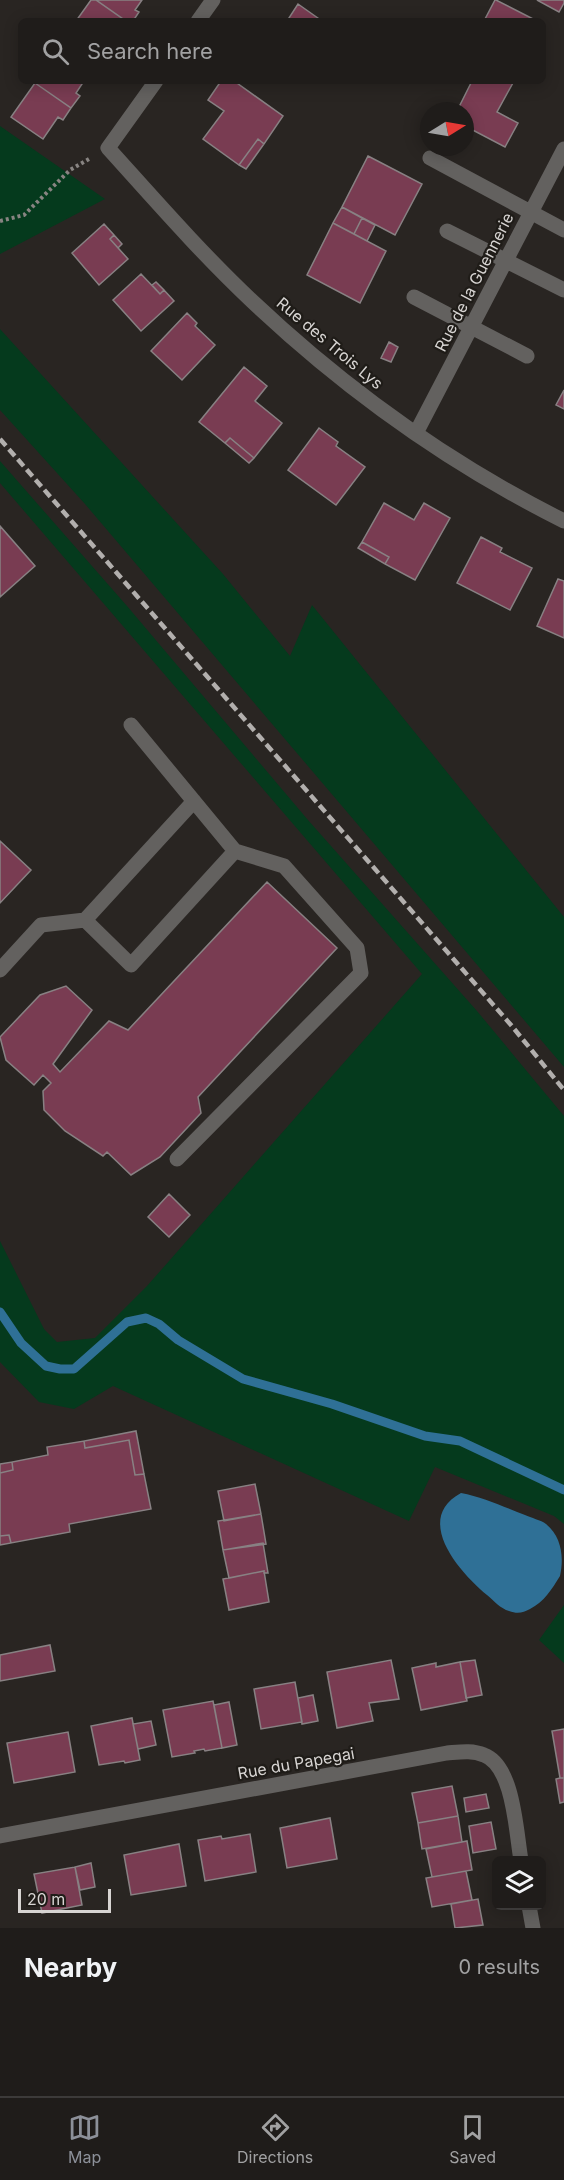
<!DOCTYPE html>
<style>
:root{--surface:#1f1c1a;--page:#272523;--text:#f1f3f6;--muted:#a1a1a2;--line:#3c3a39;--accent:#8c9099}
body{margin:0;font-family:Inter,sans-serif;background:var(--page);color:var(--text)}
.controls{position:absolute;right:18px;bottom:18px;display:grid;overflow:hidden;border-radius:9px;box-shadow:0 3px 15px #0003}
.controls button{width:54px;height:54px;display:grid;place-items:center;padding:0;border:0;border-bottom:2px solid var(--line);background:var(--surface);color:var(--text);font:30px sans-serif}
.compass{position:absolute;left:420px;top:102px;width:54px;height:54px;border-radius:50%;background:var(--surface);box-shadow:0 3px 15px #0003;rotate:79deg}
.scale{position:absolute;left:18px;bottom:15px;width:93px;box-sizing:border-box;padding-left:6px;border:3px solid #d7d4d2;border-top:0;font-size:16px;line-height:21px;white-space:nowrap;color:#d7d4d2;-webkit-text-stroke:4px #1f1c18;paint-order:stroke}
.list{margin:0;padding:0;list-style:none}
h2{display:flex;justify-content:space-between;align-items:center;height:78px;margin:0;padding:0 24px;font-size:26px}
h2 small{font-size:20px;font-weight:400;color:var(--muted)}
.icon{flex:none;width:33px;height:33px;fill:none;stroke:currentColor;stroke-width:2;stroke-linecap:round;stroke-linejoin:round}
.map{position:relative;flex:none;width:564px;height:1928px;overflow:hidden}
.search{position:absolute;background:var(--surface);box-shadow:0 3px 15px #0003;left:18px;right:18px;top:18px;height:66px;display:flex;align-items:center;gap:15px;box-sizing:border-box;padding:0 21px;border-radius:9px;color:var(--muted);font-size:22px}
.sheet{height:168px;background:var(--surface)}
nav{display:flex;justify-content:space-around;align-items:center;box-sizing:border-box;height:84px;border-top:2px solid var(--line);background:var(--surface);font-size:16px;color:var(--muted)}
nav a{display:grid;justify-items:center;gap:3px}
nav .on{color:var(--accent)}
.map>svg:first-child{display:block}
</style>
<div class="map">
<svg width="564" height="1928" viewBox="0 0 564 1928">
<rect width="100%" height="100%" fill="#292522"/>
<!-- green -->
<path fill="#053a1d" d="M 0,126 L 105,199 L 0,254 Z
M 0,329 L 223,574 L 290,656 L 312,605 L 564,917 L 564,1067 L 85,504 L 0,410 Z
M 0,461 L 127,606 L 308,820 L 477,1011 L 564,1116 L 564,1524 L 554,1516 L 435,1467 L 409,1521 L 113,1386 L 74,1409 L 39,1402 L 0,1362 L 0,1241 L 44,1329 L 57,1342 L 95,1338 L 147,1286 L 422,974 L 0,483 Z
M 564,1605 L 564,1663 L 539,1640 Z"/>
<!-- water -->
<path fill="#2f7096" d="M 461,1493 C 483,1497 504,1507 525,1515 C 531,1518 541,1520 546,1524 C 562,1537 564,1558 560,1576 C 552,1589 544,1602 530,1609 C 523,1613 517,1614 509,1611 C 501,1609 493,1600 487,1595 C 459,1572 413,1519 461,1493 Z"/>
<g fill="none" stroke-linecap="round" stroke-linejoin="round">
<!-- stream -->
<path stroke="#2f7096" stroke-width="9" d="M 0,1312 L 21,1343 L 46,1366 L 60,1369 L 74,1369 L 127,1322 L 146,1318 L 159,1324 L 178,1340 L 243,1379 L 332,1404 L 425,1436 L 460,1441 L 564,1490"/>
</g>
<!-- building -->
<path fill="#793c52" stroke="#888183" stroke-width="1.5" d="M 91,0 L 96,0 L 126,21 L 76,21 Z
M 96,0 L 142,0 L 135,10 L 139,12 L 133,21 L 126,21 Z
M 495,0 L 496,0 L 537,21 L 484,21 Z
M 537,0 L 564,0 L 564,3 L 559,12 Z
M 298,4 L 322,21 L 287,21 Z
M 37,81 L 84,81 L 76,93 L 80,96 L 71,108 L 35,83 Z
M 221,81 L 234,81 L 283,116 L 264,144 L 258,139 L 239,165 L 203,139 L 224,111 L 208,100 Z
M 472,81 L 514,81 L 497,112 L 518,123 L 505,147 L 465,126 L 465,111 L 457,111 Z
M 35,83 L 71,108 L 63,120 L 58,117 L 43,139 L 11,117 Z
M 258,139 L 264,144 L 246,169 L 239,165 Z
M 368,156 L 422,184 L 395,235 L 342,207 Z
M 342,207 L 362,218 L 354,234 L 333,223 Z
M 362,218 L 375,225 L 367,241 L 354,234 Z
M 333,223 L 386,251 L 360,303 L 307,275 Z
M 104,224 L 114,235 L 110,239 L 128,259 L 99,285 L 72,253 Z
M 114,235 L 122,244 L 118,248 L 110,239 Z
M 141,274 L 160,294 L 164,290 L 174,301 L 141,331 L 113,300 Z
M 156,282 L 164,290 L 160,294 L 152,285 Z
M 187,313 L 197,323 L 195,326 L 215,345 L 182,380 L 151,351 Z
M 389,342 L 398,347 L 391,362 L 381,358 Z
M 244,367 L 267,386 L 255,401 L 282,423 L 254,458 L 230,438 L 225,443 L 199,422 Z
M 564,390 L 564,409 L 556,405 Z
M 319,428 L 338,442 L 336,446 L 365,467 L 336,505 L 288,470 Z
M 230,438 L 254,458 L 249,463 L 225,443 Z
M 384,503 L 414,520 L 424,503 L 450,518 L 415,580 L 385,564 L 389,557 L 362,542 Z
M 0,526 L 35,566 L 0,597 Z
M 481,537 L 502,548 L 500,552 L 532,568 L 510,610 L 457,583 Z
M 362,542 L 389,557 L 385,564 L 358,548 Z
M 558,579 L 564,581 L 564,638 L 537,626 Z
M 0,841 L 31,870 L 0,903 Z
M 267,882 L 337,948 L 198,1097 L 201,1113 L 160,1157 L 131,1175 L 107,1152 L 103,1156 L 65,1131 L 44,1110 L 43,1091 L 51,1083 L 43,1075 L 34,1085 L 6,1060 L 0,1037 L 40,995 L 66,986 L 92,1010 L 53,1064 L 60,1072 L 109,1021 L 128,1030 Z
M 169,1194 L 190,1215 L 169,1237 L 148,1217 Z
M 136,1431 L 144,1474 L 135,1475 L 129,1440 L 85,1448 L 84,1441 Z
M 129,1440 L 135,1475 L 144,1474 L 151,1509 L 69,1524 L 70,1532 L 11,1543 L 9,1535 L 0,1536 L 0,1473 L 13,1470 L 12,1462 L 48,1455 L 47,1447 L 84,1441 L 85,1448 Z
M 12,1462 L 13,1470 L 0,1473 L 0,1464 Z
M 255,1484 L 261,1514 L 224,1521 L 218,1491 Z
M 261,1514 L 266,1544 L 223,1550 L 218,1521 Z
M 9,1535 L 11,1543 L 0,1545 L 0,1536 Z
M 263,1543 L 268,1573 L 264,1573 L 264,1571 L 229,1578 L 223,1550 Z
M 264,1571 L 269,1602 L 229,1610 L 223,1579 Z
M 50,1645 L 55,1671 L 0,1681 L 0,1655 Z
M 391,1660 L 399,1699 L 369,1703 L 373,1721 L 337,1728 L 327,1672 Z
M 475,1660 L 482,1695 L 466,1698 L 460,1662 Z
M 460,1662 L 467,1701 L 421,1710 L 412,1668 L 436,1663 L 436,1667 Z
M 295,1682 L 302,1722 L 261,1729 L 254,1689 Z
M 313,1695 L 318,1721 L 302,1724 L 298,1698 Z
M 213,1701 L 222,1748 L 205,1751 L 204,1749 L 194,1751 L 195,1753 L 172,1757 L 163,1710 Z
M 229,1702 L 237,1745 L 222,1748 L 214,1705 Z
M 132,1718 L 140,1760 L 125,1763 L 124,1761 L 99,1765 L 91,1726 Z
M 151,1721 L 156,1745 L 138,1749 L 133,1724 Z
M 564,1729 L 564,1778 L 560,1778 L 552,1731 Z
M 68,1732 L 75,1772 L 14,1783 L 7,1743 Z
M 560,1778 L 564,1778 L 564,1802 L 560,1803 L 556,1779 Z
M 452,1786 L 458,1816 L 418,1823 L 412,1793 Z
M 486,1794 L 489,1808 L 466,1812 L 464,1798 Z
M 458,1816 L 462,1842 L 422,1849 L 418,1823 Z
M 330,1818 L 337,1859 L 287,1868 L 280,1828 Z
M 491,1822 L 496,1849 L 473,1853 L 469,1826 Z
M 250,1834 L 256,1872 L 205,1881 L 198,1840 L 221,1836 L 222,1839 Z
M 467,1841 L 472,1870 L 432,1877 L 426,1849 Z
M 179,1844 L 186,1886 L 131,1895 L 124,1855 Z
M 91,1863 L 95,1887 L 80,1890 L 75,1867 Z
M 75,1867 L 82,1905 L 42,1913 L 34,1874 Z
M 466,1871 L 472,1900 L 432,1907 L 426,1878 Z
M 478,1899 L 483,1925 L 455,1928 L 451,1904 Z"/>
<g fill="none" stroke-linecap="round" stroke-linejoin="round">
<!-- path -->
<path stroke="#888482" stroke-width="4" stroke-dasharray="3 3" stroke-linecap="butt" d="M 0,221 L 24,215 L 70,170 L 89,159"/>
<!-- minor -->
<path stroke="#63615f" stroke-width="15" d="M 198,21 L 213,0
M 156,81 L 108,148 C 155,200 201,253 252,301 C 344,388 450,464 564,521
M 430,158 L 564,230
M 447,231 L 564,290
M 414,297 L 527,356
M 416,433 L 564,149
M 131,725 L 235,851
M 85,920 L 194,801
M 0,970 L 41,925 L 85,920 L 131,965 L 235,851 L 284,866 L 357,948 L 361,973 L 177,1159
M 0,1836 L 447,1753 C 460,1752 472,1750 484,1755 C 514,1766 516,1833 521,1860
M 529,1906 L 533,1928"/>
<!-- rail -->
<path stroke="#b2afad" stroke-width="4.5" stroke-dasharray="9 4.5" stroke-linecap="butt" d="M 0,439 L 511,1025 L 564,1090"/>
</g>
<g text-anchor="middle" stroke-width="4.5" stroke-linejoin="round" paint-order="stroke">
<!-- street labels -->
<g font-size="16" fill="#d7d4d2" stroke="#1f1c18">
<text transform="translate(474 282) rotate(-63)" y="6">Rue de la Guennerie</text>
<text transform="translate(330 343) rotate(40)" y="6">Rue des Trois Lys</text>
<text transform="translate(296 1763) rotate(-10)" y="6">Rue du Papegai</text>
</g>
</g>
</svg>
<div class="controls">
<button><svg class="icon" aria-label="layers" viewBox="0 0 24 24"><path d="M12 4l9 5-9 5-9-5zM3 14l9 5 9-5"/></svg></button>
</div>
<svg class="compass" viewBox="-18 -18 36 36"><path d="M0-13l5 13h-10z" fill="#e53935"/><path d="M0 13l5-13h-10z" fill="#a1a1a2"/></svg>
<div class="scale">20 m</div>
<div class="search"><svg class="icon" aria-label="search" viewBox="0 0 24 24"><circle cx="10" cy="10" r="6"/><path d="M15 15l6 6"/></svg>Search here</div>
</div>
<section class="sheet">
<h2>Nearby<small>0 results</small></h2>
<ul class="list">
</ul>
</section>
<nav>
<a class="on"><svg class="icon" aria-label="map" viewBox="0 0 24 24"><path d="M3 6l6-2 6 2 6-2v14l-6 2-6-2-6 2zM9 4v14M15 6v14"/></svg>Map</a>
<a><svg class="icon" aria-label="directions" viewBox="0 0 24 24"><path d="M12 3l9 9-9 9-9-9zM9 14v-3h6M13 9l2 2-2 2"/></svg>Directions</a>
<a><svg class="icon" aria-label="saved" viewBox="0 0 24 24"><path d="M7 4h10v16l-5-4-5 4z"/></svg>Saved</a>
</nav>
